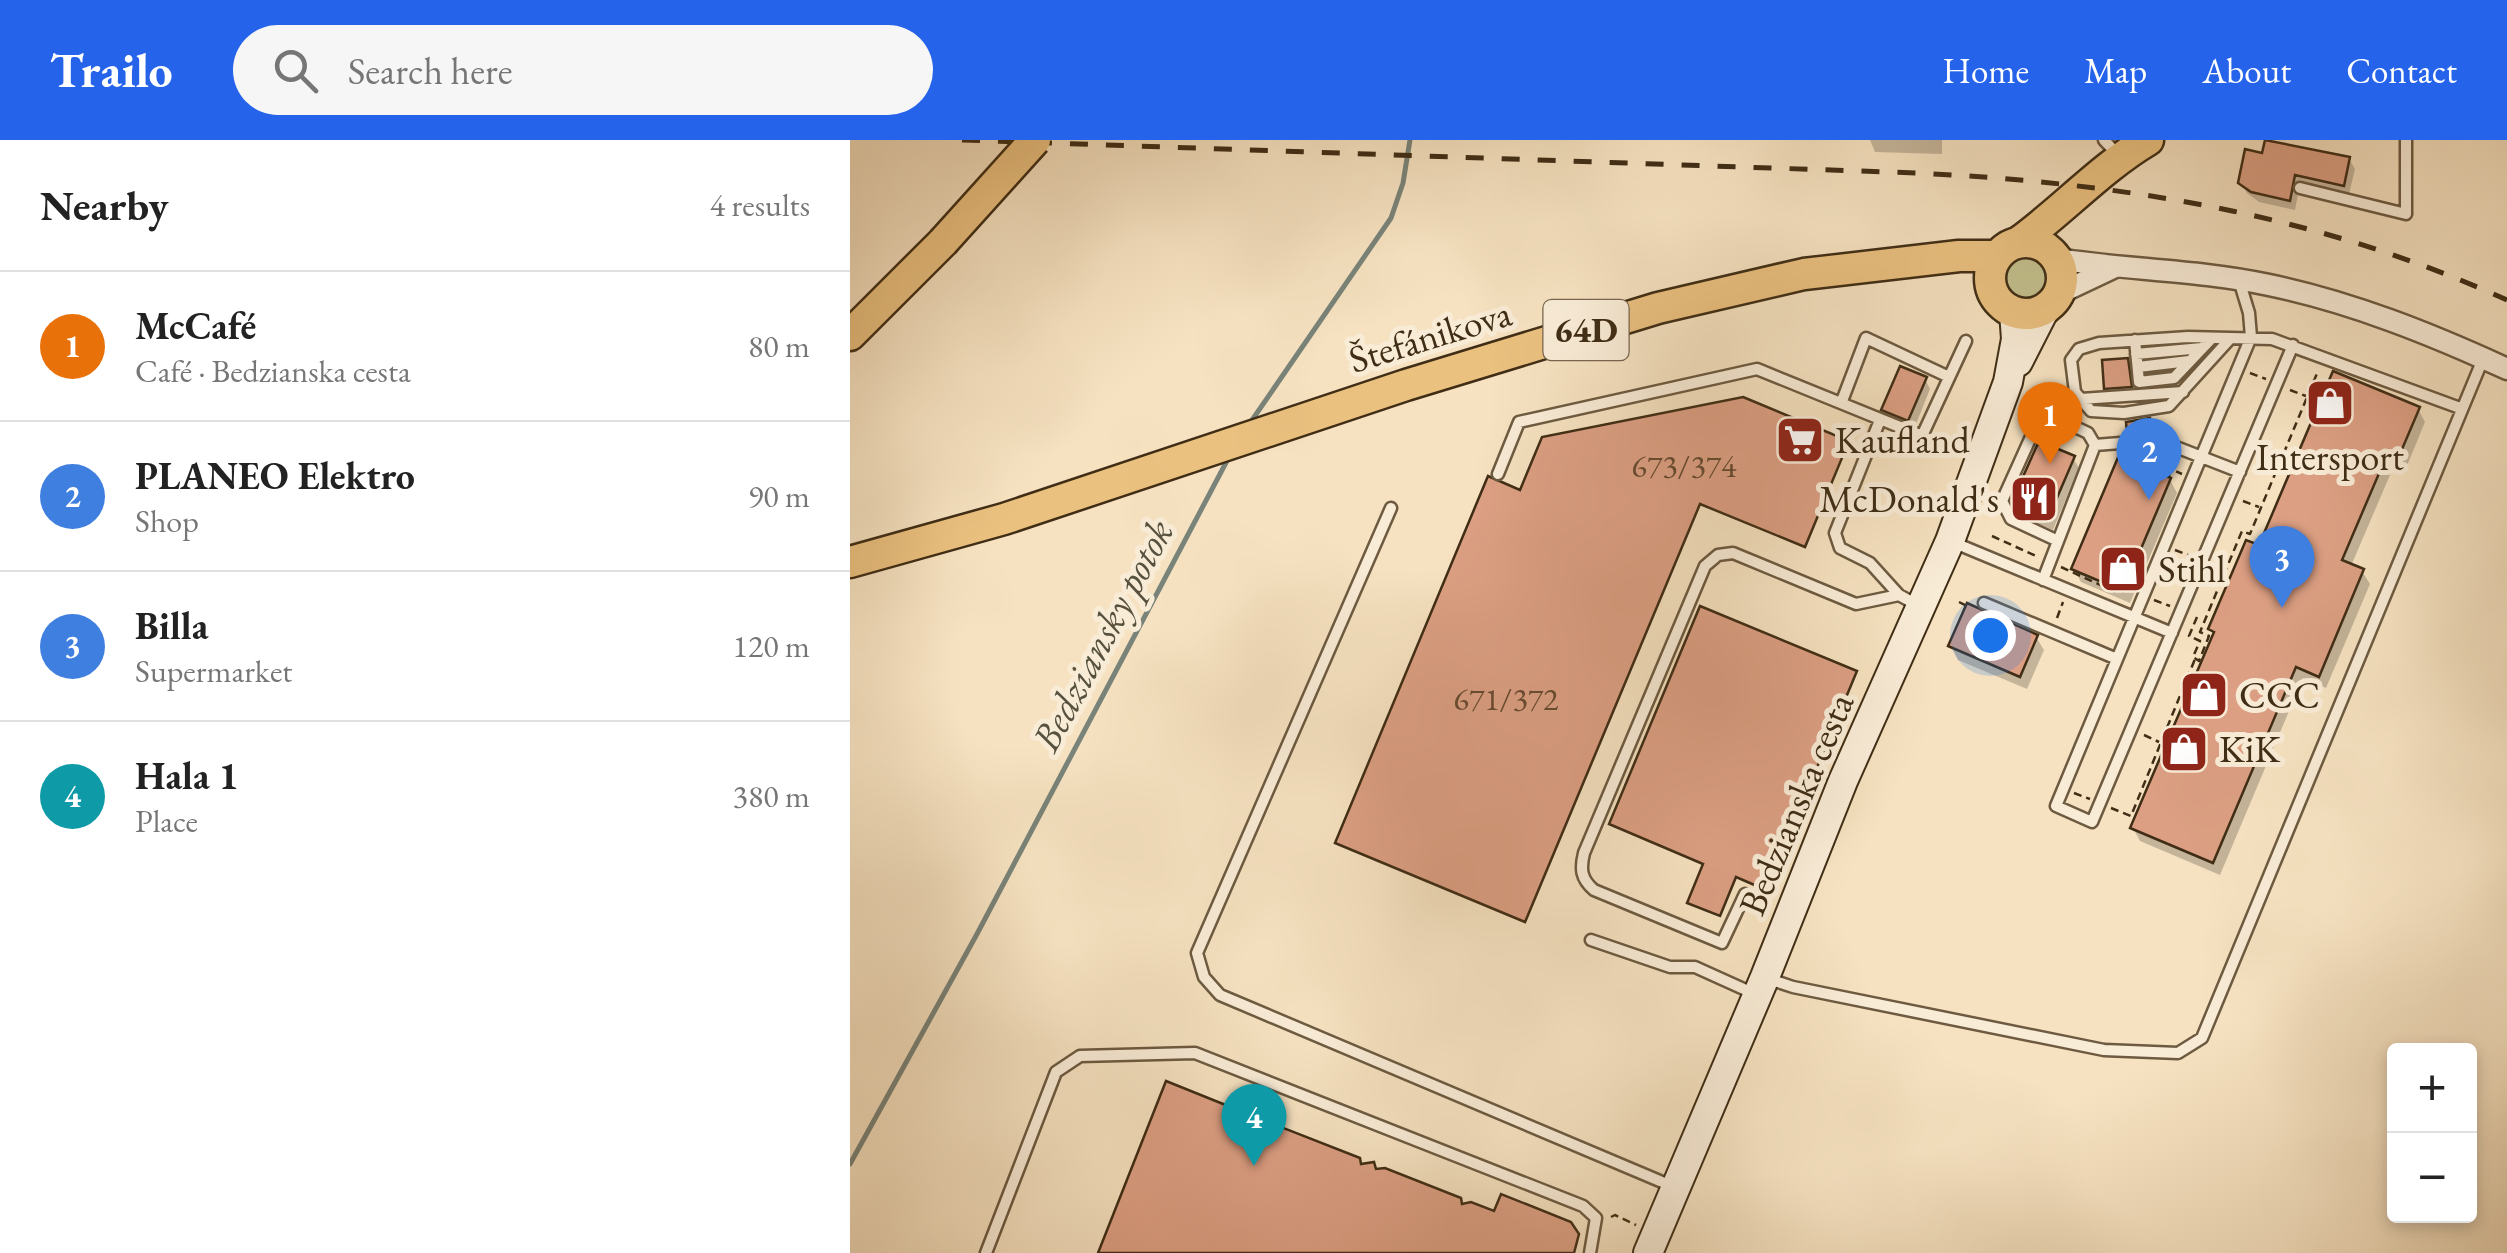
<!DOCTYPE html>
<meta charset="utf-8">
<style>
:root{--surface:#fff;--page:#f6f6f6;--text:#222;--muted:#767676;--line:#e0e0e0;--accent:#2563eb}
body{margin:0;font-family:"EB Garamond",serif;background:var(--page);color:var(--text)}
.controls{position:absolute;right:30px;bottom:30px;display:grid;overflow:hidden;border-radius:10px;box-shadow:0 5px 15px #0003}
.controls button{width:90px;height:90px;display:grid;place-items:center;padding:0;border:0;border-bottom:2px solid var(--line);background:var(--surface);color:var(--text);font:50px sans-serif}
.you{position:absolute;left:1140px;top:495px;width:35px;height:35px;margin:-25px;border:8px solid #fff;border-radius:50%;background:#1a73e8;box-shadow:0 0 0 15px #1a73e833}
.badge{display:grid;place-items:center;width:65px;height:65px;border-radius:50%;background:var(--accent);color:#fff;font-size:32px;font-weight:700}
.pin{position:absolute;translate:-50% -82px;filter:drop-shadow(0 2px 5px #0008)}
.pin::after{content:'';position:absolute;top:52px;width:35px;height:30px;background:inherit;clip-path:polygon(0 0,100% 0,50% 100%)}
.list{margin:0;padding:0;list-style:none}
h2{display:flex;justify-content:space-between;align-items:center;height:130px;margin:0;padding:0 40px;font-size:42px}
h2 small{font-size:32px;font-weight:400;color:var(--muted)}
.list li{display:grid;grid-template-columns:65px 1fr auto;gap:30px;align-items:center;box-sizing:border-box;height:150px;padding:0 40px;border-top:2px solid var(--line)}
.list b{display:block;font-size:38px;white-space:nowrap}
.list p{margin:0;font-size:32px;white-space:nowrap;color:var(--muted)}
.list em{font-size:32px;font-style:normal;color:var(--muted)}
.icon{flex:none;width:55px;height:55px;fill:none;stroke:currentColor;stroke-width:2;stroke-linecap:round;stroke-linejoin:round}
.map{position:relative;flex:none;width:1657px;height:1113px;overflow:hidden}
header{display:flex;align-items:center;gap:60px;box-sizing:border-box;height:140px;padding:0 50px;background:var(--accent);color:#fff}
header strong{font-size:48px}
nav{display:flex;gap:55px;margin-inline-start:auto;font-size:35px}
.search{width:700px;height:90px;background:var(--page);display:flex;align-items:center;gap:25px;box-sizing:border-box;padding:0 35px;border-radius:55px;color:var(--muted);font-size:38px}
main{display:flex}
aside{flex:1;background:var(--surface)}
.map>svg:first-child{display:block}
</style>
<header>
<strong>Trailo</strong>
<div class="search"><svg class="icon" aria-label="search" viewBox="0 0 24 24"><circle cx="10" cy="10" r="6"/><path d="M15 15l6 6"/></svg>Search here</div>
<nav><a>Home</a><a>Map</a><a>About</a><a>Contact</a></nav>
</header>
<main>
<aside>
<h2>Nearby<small>4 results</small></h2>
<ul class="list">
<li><span class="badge" style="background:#e8710a">1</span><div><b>McCafé</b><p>Café · Bedzianska cesta</p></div><em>80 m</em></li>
<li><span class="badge" style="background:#3f7fe0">2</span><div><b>PLANEO Elektro</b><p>Shop</p></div><em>90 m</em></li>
<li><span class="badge" style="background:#3f7fe0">3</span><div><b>Billa</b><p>Supermarket</p></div><em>120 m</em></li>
<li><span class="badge" style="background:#0f9aa8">4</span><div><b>Hala 1</b><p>Place</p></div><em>380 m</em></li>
</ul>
</aside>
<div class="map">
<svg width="1657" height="1113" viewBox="0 0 1657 1113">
<rect width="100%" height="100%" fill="#f6e2c1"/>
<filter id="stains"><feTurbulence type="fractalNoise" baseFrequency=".002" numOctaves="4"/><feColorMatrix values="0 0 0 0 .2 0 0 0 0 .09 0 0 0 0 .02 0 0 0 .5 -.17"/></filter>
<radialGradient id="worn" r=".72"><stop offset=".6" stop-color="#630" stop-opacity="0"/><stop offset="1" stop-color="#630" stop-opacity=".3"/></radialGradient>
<!-- green -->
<path fill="#c3c18e" stroke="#817752" stroke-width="2.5" d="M1154 137a23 23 0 1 1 46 0a23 23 0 1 1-46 0Z"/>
<!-- shadow -->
<path fill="#0003" d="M 1020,0 L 1092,0 L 1092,14 L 1025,12 Z
M 1414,16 L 1499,19 L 1505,29 L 1499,54 L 1450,44 L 1445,70 L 1409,62 L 1397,53 L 1391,43 Z
M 1277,220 L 1284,234 L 1288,260 L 1265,261 L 1257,248 Z
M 1075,239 L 1080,249 L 1064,289 L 1040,280 L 1034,270 Z
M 1568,269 L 1575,282 L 1554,333 L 1543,328 L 1501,426 L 1512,431 L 1520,444 L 1476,548 L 1453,538 L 1370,735 L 1290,701 L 1283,688 L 1365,496 L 1361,489 L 1410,408 Z
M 997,303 L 956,408 L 851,364 L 676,783 L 489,705 L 671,353 Z
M 1223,318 L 1229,328 L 1203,390 L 1173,377 L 1165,361 Z
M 1320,340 L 1327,353 L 1280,463 L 1231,442 L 1224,429 Z
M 1186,497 L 1194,510 L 1177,549 L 1108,520 L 1101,506 Z
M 1005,533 L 917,750 L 887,738 L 871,777 L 841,765 L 856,725 L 763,686 Z"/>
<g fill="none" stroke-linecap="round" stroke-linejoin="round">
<!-- stream -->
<path stroke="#798379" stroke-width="5" d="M 398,286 L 541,78 L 553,43 L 560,0
M 0,1024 L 127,794 L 379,317"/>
</g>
<!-- building -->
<path fill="#dc9f83" stroke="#3f2d15" stroke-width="2.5" d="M 1415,0 L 1500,17 L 1494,46 L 1445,35 L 1440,61 L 1401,52 L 1388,43 L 1395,9 L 1412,13 Z
M 1278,218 L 1282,247 L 1254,249 L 1252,220 Z
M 1050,226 L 1077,237 L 1058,281 L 1031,270 Z
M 1483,231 L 1570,267 L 1547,321 L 1536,317 L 1492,420 L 1514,429 L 1469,537 L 1446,527 L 1363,723 L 1280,688 L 1364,492 L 1358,489 L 1396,400 L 1409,405 Z
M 893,257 L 999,301 L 955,407 L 850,364 L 675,782 L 485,703 L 638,336 L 670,350 L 692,297 Z
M 1300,278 L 1302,291 L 1277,293 L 1276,282 Z
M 1189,301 L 1225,316 L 1197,381 L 1165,368 L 1162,361 Z
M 1269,315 L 1321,338 L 1273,451 L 1221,429 Z
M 1117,463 L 1188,495 L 1170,537 L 1098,506 Z
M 850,466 L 1007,531 L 916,750 L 886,737 L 870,776 L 837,763 L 853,724 L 759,684 Z
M 316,941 L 393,972 L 394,977 L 408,978 L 409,983 L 418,982 L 510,1018 L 511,1024 L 524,1022 L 526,1029 L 535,1028 L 611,1058 L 612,1064 L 621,1062 L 644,1071 L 651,1054 L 721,1082 L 729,1094 L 724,1113 L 248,1113 Z"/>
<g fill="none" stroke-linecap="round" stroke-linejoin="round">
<!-- lane casing -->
<g stroke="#6d5a40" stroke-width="15">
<path id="lane" d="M 1254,0 L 1270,17
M 1450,48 L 1556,74 L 1556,0
M 1389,140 L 1399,173 L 1401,197 L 1206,666 L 1242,682 L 1443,205
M 1285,200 L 1289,242 L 1324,238 L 1362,198
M 1379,200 L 1319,266 L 1274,273 L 1241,271 L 1225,252 L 1221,220 L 1229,209 L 1249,203 L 1338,197 L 1422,199 L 1610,268
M 1286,214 L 1352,208
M 1288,227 L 1339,221
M 1231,259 L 1333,252
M 992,261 L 1016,198 L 1099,237
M 1030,280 L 985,393 L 990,408 L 1020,423 L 1049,455 L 1071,467
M 1245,305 L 1308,300 L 1390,332
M 648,334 L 669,282 L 907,229 L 1072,296 L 1116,201
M 541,368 L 347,813 L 354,837 L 370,855 L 824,1047
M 1100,401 L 1322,493
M 1208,401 L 1161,379 L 1152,361 L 1189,279 L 1200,275 L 1238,293 L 1245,305
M 1193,440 L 1245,305
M 1134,463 L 1267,519
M 895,754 L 872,803 L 744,750 C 731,739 730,729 734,713 L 855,426 L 868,415 L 883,413 L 1006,464 L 1049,455
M 741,800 L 820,827 L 845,827 L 907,855
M 916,838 L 943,847 L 1254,910 L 1328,913 L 1352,898 L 1633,219
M 136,1113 L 206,932 L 230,916 L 345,913 L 733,1066 L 746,1078 L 740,1113"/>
</g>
<!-- street casing -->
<g stroke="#6d5a40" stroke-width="25">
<path id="street" d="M 1207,119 C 1278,130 1349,130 1419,145 C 1501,162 1581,194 1657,229
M 1208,154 L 1263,128"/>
</g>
<!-- secondary casing -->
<g stroke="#3f2d15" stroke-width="32">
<path id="secondary" d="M 1168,222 L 1195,169
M 798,1113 L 915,837 L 993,641 L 1100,401 L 1158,242 L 1166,199 L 1164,172"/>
</g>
<!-- primary casing -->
<g stroke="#3f2d15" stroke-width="35">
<path id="primary" d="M1140 138a36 36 0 1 1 72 0a36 36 0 1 1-72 0Z
M 1169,102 C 1213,70 1251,28 1298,0
M 0,195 L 93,102
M 0,422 L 154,379 L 556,245 L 808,168 L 954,134 L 1109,116 L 1147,116"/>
</g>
<!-- path -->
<path stroke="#3f2d15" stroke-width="2.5" stroke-dasharray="8 5" stroke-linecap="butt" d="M 1400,233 L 1416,239
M 1440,250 L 1456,256
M 1319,336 L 1321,329 L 1332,334
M 1393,361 L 1409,367
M 1142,396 L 1186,416
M 1325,410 L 1341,416
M 1211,427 L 1270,454
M 1304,460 L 1320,466
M 1109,462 L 1117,466
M 1347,477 L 1339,496 L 1350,501 L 1343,517 L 1349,521 L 1359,496 L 1350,492 L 1392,391 L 1400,394 L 1468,231
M 1207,478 L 1213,462
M 1294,595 L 1309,602
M 1224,653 L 1240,659
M 1261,668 L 1281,676 L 1345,519
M 761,1077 L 765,1075 L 786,1085"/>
<!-- lane -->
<use href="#lane" stroke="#f9ecd7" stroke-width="10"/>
<!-- street -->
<use href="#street" stroke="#f9ecd7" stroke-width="20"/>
<!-- secondary -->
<use href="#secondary" stroke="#f9ecd7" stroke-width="28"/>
<!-- primary -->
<use href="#primary" stroke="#ebc180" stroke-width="30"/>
<!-- rail -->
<path stroke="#3f2d15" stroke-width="5" stroke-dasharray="18 18" stroke-linecap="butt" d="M 112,0 L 1066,33 C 1273,43 1467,74 1657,160"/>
<!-- primary-bridge casing -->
<g stroke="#3f2d15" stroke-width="35" stroke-linecap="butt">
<path id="primary-bridge" d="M 93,102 L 185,0"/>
</g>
<!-- primary-bridge -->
<use href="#primary-bridge" stroke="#ebc180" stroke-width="30"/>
</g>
<!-- icons -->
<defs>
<g id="shop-square" transform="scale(2.5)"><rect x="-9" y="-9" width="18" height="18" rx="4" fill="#8f2418" stroke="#f9ecd7"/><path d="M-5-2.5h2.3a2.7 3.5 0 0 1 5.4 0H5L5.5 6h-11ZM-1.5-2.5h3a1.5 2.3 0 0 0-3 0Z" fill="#fff"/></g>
<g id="supermarket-square" transform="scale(2.5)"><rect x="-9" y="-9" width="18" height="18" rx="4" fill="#8f2418" stroke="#f9ecd7"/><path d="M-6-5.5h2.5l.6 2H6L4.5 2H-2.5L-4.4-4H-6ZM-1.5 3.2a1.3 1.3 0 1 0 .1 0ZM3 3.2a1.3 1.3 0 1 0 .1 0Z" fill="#fff"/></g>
<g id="restaurant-square" transform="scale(2.5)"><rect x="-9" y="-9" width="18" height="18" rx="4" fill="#8f2418" stroke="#f9ecd7"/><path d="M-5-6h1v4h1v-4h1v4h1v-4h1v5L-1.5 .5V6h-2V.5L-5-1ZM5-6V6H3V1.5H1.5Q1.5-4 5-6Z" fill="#fff"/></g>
</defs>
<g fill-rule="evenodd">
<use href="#shop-square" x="1480" y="263"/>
<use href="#supermarket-square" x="950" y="300"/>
<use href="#restaurant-square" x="1184" y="359"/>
<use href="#shop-square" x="1273" y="429"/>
<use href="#shop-square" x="1354" y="555"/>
<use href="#shop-square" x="1334" y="609"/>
</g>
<g text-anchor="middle" stroke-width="10" stroke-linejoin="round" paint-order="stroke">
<!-- number labels -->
<g font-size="32" fill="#664a30">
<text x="834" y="337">673/374</text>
<text x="656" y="570">671/372</text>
</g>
<!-- shield labels -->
<rect fill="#f9ecd7" stroke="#77664f" stroke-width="2.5" x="693.5" y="160" width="85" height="60" rx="8"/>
<g font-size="35" font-weight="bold" fill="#3f2d15">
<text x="736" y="202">64D</text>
</g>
<!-- street labels -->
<g font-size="38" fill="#3f2d15" stroke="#f9ecd7">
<text transform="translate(580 196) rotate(-17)" y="13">Štefánikova</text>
<text transform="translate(946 664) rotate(-67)" y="13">Bedzianska cesta</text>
</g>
<!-- poi labels -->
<g font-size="38" fill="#3f2d15" stroke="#f9ecd7" text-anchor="start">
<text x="985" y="313">Kaufland</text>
<text x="1480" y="330" text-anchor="middle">Intersport</text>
<text x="1149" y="372" text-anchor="end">McDonald's</text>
<text x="1308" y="442">Stihl</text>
<text x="1389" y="568">CCC</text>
<text x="1369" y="622">KiK</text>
</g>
<!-- water labels -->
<g font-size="40" font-style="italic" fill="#57513f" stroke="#f9ecd7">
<text transform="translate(252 495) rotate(-62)" y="14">Bedziansky potok</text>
</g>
</g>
<rect width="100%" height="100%" filter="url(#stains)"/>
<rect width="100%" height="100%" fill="url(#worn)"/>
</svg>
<div class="controls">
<button>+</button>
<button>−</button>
</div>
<div class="you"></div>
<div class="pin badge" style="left:1200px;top:324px;background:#e8710a">1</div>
<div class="pin badge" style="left:1299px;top:360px;background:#3f7fe0">2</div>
<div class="pin badge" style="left:1432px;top:468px;background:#3f7fe0">3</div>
<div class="pin badge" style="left:404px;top:1026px;background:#0f9aa8">4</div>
</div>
</main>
